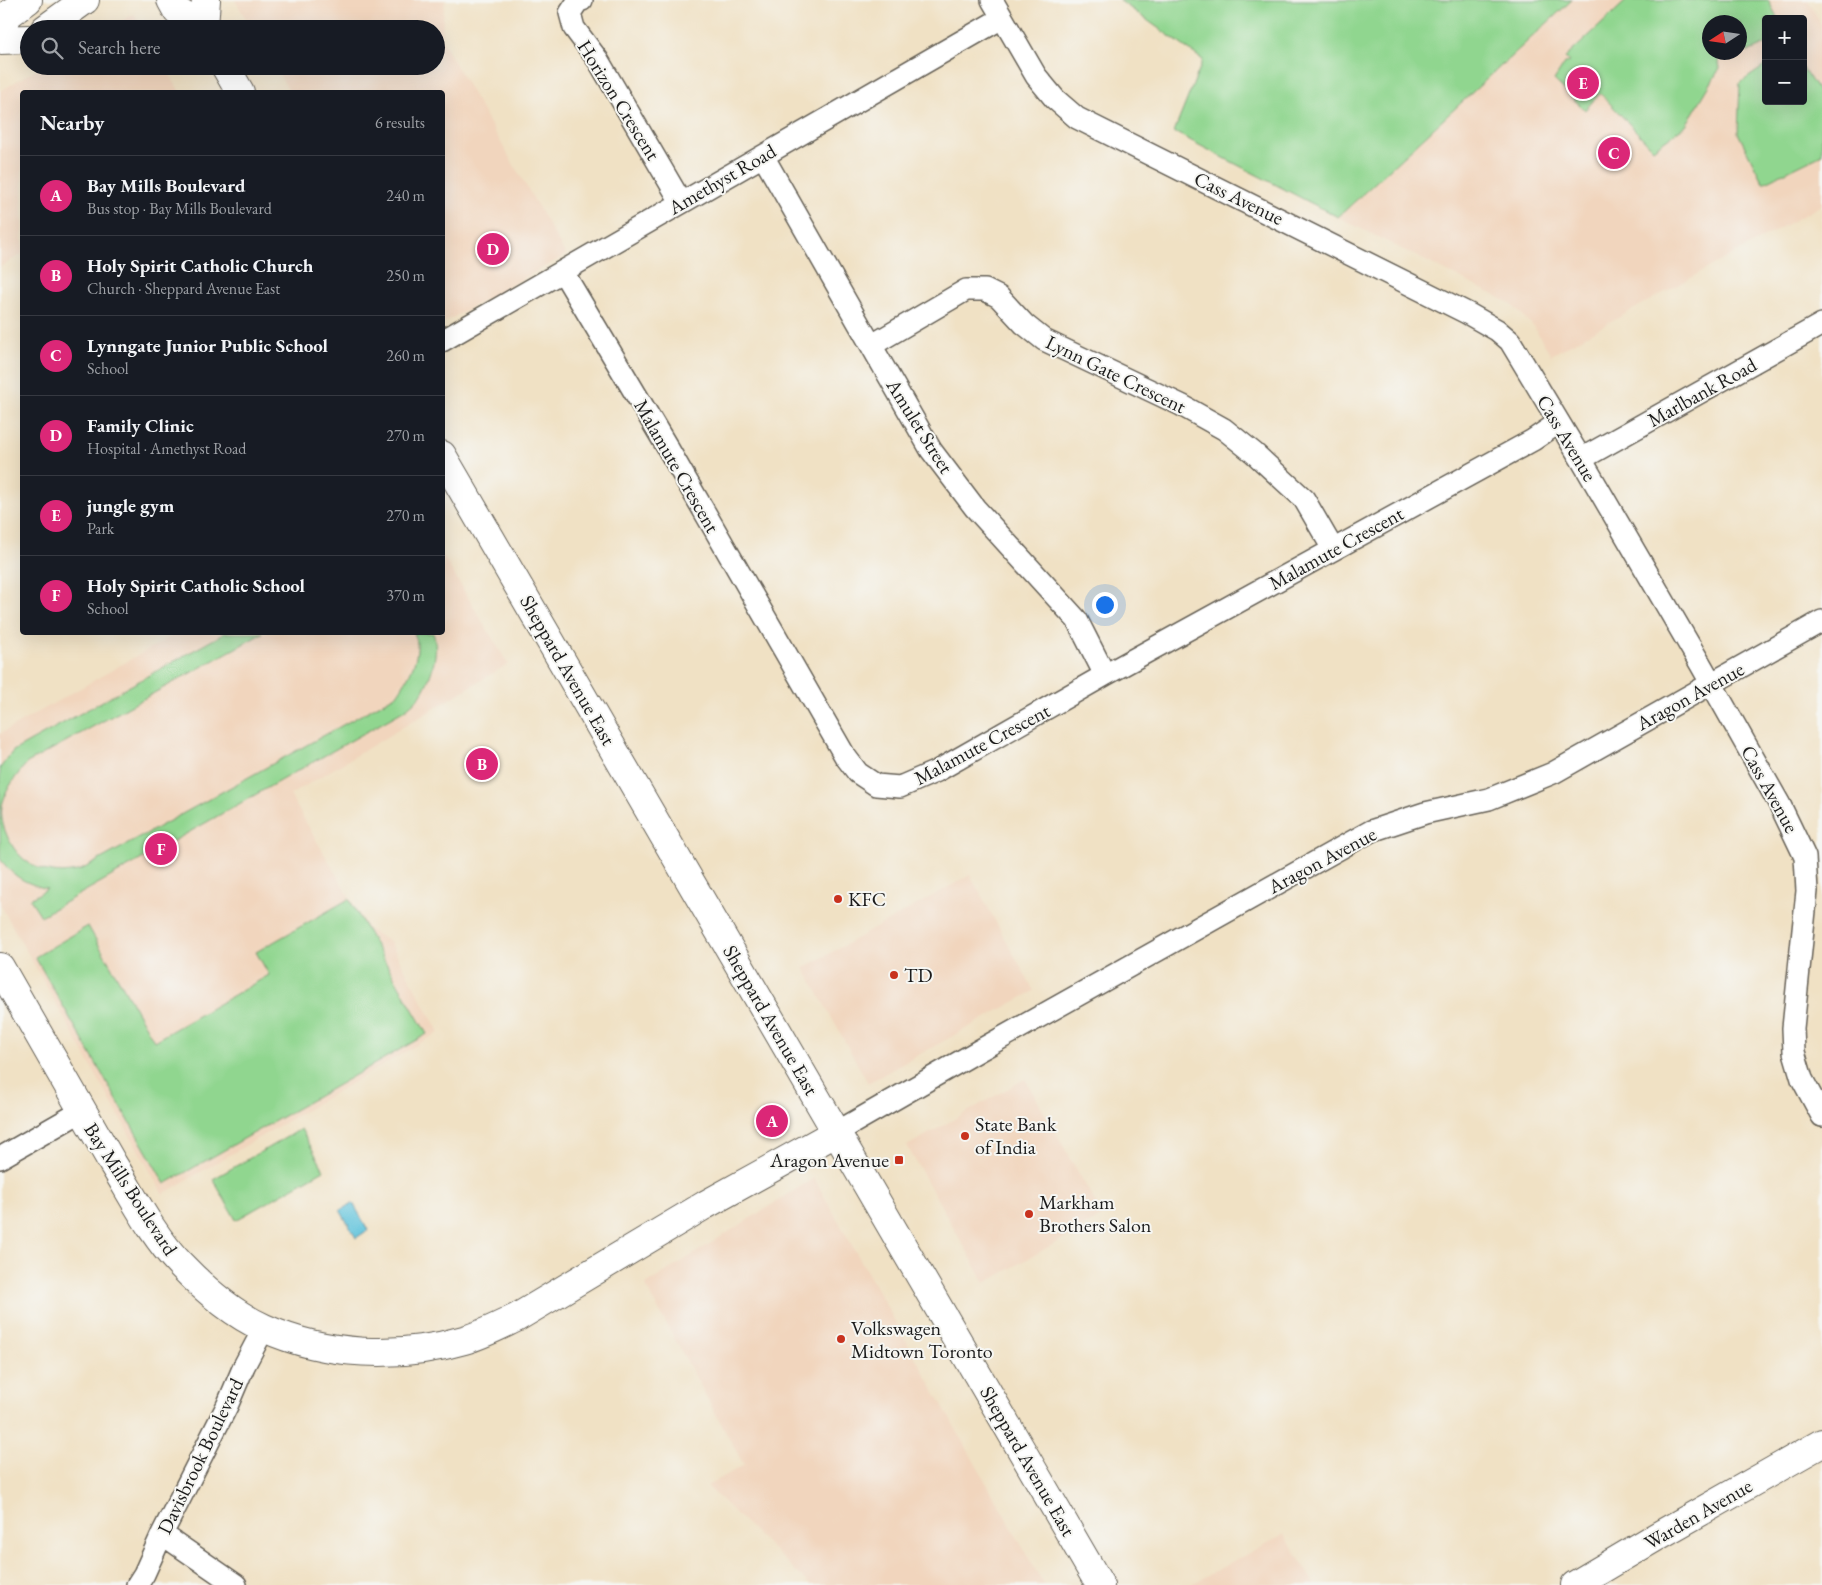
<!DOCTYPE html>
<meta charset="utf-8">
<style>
:root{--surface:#171b24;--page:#242831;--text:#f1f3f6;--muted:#9ea1a6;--line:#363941;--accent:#db2777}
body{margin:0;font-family:"EB Garamond",serif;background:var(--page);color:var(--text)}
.controls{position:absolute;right:15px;top:15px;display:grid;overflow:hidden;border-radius:5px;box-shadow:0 5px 20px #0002}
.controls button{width:45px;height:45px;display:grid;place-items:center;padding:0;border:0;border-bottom:1px solid var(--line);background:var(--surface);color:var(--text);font:25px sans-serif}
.compass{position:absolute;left:1702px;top:15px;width:45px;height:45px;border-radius:50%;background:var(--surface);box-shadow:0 5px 20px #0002;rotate:258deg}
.you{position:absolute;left:1104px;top:604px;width:18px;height:18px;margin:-12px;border:4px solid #fff;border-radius:50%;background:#1a73e8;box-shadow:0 0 0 8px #1a73e833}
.badge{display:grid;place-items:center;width:32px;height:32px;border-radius:50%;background:var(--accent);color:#fff;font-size:16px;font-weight:700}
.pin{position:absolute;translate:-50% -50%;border:2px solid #fff;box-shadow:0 1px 5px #0006}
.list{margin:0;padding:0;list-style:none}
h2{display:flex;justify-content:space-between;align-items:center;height:65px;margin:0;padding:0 20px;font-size:21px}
h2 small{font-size:16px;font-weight:400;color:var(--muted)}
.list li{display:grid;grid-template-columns:32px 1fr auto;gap:15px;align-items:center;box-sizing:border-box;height:80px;padding:0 20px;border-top:1px solid var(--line)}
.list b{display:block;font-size:19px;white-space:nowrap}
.list p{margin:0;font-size:16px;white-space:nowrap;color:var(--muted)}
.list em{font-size:16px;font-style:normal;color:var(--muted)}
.icon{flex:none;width:28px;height:28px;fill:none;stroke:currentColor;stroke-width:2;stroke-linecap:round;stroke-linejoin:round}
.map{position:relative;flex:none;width:1822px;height:1585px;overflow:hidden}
.search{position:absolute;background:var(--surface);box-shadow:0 5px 20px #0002;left:20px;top:20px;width:425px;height:55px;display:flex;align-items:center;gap:12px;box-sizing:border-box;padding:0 18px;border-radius:28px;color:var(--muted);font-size:19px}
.panel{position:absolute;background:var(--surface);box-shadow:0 5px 20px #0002;left:20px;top:90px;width:425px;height:545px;border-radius:5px}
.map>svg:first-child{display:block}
</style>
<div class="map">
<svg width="1822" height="1585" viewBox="0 0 1822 1585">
<rect width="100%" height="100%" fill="#f6f6f2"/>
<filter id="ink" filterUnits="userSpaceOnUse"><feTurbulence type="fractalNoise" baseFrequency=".02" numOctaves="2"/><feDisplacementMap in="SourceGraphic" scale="10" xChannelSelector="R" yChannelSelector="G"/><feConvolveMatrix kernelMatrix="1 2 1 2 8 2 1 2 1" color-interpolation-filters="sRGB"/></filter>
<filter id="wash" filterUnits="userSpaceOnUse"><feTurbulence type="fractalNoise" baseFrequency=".0096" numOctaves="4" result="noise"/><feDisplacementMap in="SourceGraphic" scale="20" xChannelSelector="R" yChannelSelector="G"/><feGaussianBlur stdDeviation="1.12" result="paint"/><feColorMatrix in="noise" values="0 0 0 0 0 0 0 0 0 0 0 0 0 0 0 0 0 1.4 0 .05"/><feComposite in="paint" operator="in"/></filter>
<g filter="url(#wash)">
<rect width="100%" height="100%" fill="#f0e1c4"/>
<!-- built -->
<path fill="#f1d5bd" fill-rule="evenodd" d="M 235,0 L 445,0 L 441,39 L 566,255 L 443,323 L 442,92 L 290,92 L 274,66 L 436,66 L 436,29 L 252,29 Z
M 1572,0 L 1808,0 L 1822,26 L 1822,205 L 1551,355 L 1533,326 L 1510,303 L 1338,217 ZM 1766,19 L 1803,19 L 1803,101 L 1766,101 ZM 1710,22 L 1740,22 L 1740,52 L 1710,52 Z
M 134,14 L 143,29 L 108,29 Z
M 43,66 L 165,66 L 180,92 L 22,92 L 22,254 L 0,267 L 0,91 Z
M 443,556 L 508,664 L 290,795 L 368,929 L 390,942 L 439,1032 L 163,1194 L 0,904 L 0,734 L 177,633 L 442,632 Z
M 970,875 L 1034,991 L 868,1083 L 804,968 Z
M 1025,1079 L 1103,1216 L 985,1283 L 907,1146 Z
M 814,1178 L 1044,1585 L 810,1585 L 707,1486 L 744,1465 L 645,1285 Z
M 1284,1534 L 1315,1585 L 1190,1585 Z"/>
<!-- green -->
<path fill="#90d68f" stroke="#567956" d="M 1119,0 L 1572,0 L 1338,217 L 1174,132 L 1203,60 Z
M 1627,0 L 1768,0 L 1778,19 L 1766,19 L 1766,44 L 1750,51 L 1740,51 L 1740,22 L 1710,22 L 1710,52 L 1717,53 L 1720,68 L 1686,125 L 1653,149 L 1600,93 L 1585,110 L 1554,80 L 1565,63 L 1569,62 L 1565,58 Z
M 1766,65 L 1766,101 L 1803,101 L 1803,68 L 1822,97 L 1822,154 L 1763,183 L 1738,133 L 1740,83 Z
M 225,633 L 263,633 L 27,763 C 17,775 7,787 3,802 C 0,812 2,824 6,833 C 18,865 48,879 81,870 L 397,695 C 408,679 424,652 414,633 L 433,633 C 440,652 431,679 420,696 C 416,701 410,706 405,710 L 41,916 L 30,899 L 47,889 C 24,882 16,879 0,859 L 0,768 L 13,751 Z
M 349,899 L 427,1034 L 165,1184 L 35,957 L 88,926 L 154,1041 L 269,975 L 256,952 Z
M 301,1129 L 324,1170 L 236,1220 L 213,1179 Z"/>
<!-- water -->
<path fill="#5ec3dc" stroke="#3d707c" d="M 353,1203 L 368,1230 L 356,1238 L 340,1210 Z"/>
</g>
<g filter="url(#ink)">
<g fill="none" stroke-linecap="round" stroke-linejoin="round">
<!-- street casing -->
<g stroke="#666157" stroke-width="24">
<path id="street" d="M 582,0 L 578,1 L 570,13 L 574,28 L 598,60 L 681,202
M 992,0 L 1036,76 L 1055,99 L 1077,118 L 1467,313 L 1497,330 L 1510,341 L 1581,459 L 1701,665 L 1780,805 L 1805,857 L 1807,891 L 1793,1028 L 1794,1052 L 1802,1079 L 1822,1116
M 763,156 L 931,450 L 975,508 L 1077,620 L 1105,675
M 563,272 L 666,445 L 845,756 L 858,773 L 876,785 L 900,787 L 937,771 L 1105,675 L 1533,440 L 1558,423
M 442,341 L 1002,18
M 872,345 L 966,290 L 985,290 L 999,297 L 1024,324 L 1044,340 L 1181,405 L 1224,429 L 1254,453 L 1304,499 L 1333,549
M 1581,459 L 1822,324
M 837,1132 L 980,1050 L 1371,831 L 1425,813 L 1489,799 L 1553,773 L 1822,621
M 0,1158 L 82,1111
M 162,1534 L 236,1585
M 137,1585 L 144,1574 L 162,1534 L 227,1406 L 244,1366 L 264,1328"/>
</g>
<!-- secondary casing -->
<g stroke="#666157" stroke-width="30">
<path id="secondary" d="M 171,0 L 177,11 L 205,29
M 204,27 L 206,0
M 0,29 L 9,14 L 28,0
M 45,29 L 85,0
M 0,40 L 29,39
M 225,66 L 240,92
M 442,455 L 1100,1585
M 0,967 C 38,1033 75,1099 113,1164 C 134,1198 152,1235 180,1264 C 204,1289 233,1314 264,1328 C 326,1356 399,1359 464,1340 C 482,1335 499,1326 516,1318 L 705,1205 L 837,1132
M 1575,1585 L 1656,1537 L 1822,1443"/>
</g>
<!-- street -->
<use href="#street" stroke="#fff" stroke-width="21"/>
<!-- secondary -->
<use href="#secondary" stroke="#fff" stroke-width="28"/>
</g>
</g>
<!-- markers -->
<g fill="#c8321e" stroke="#f6f6f2" stroke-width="2">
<circle cx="838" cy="899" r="5"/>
<circle cx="894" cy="975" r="5"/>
<circle cx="965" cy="1136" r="5"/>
<rect x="894" y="1155" width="10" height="10" rx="2.5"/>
<circle cx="1029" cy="1214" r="5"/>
<circle cx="841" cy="1339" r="5"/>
</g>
<g text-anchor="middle" stroke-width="4" stroke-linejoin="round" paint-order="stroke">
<!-- street labels -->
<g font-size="20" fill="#1c1c1c" stroke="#f6f6f2">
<text transform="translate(619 100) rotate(58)" y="7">Horizon Crescent</text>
<text transform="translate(722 179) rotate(-30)" y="7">Amethyst Road</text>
<text transform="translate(1239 198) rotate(26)" y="7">Cass Avenue</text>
<text transform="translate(1116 374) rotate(26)" y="7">Lynn Gate Crescent</text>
<text transform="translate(1702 392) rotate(-29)" y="7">Marlbank Road</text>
<text transform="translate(920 426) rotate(58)" y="7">Amulet Street</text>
<text transform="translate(1567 438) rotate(59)" y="7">Cass Avenue</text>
<text transform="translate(677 466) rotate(60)" y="7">Malamute Crescent</text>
<text transform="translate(1336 548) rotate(-29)" y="7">Malamute Crescent</text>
<text transform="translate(568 670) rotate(60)" y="7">Sheppard Avenue East</text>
<text transform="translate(1690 696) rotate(-29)" y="7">Aragon Avenue</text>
<text transform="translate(982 744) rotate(-28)" y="7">Malamute Crescent</text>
<text transform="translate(1770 789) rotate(61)" y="7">Cass Avenue</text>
<text transform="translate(1322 860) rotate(-28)" y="7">Aragon Avenue</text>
<text transform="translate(771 1020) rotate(60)" y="7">Sheppard Avenue East</text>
<text transform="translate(131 1189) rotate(57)" y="7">Bay Mills Boulevard</text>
<text transform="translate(200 1456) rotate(-64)" y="7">Davisbrook Boulevard</text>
<text transform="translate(1028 1461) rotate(60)" y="7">Sheppard Avenue East</text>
<text transform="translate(1698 1514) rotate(-30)" y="7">Warden Avenue</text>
</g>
<!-- poi labels -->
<g font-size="20" fill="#1c1c1c" stroke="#f6f6f2" text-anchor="start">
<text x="848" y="906">KFC</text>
<text x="904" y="982">TD</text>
<text x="975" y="1131">State Bank<tspan x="975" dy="23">of India</tspan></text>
<text x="889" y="1167" text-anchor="end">Aragon Avenue</text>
<text x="1039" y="1209">Markham<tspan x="1039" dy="23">Brothers Salon</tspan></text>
<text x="851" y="1335">Volkswagen<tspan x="851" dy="23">Midtown Toronto</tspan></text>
</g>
</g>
</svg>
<div class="controls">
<button>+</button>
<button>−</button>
</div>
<svg class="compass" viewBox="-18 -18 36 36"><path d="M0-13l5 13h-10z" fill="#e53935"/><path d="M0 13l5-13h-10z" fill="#9ea1a6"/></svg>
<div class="you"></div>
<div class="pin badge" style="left:772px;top:1121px">A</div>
<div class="pin badge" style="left:482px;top:764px">B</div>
<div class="pin badge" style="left:1614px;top:153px">C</div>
<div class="pin badge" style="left:493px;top:249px">D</div>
<div class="pin badge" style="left:1583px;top:83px">E</div>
<div class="pin badge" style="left:161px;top:849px">F</div>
<div class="search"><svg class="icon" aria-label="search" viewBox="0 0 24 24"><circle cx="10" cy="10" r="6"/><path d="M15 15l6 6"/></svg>Search here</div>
<section class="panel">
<h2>Nearby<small>6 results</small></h2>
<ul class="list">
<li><span class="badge">A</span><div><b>Bay Mills Boulevard</b><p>Bus stop · Bay Mills Boulevard</p></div><em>240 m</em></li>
<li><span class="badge">B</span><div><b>Holy Spirit Catholic Church</b><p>Church · Sheppard Avenue East</p></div><em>250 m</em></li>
<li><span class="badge">C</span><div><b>Lynngate Junior Public School</b><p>School</p></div><em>260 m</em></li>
<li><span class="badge">D</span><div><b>Family Clinic</b><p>Hospital · Amethyst Road</p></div><em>270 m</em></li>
<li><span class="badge">E</span><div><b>jungle gym</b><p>Park</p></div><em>270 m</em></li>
<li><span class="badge">F</span><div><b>Holy Spirit Catholic School</b><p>School</p></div><em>370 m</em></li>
</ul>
</section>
</div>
